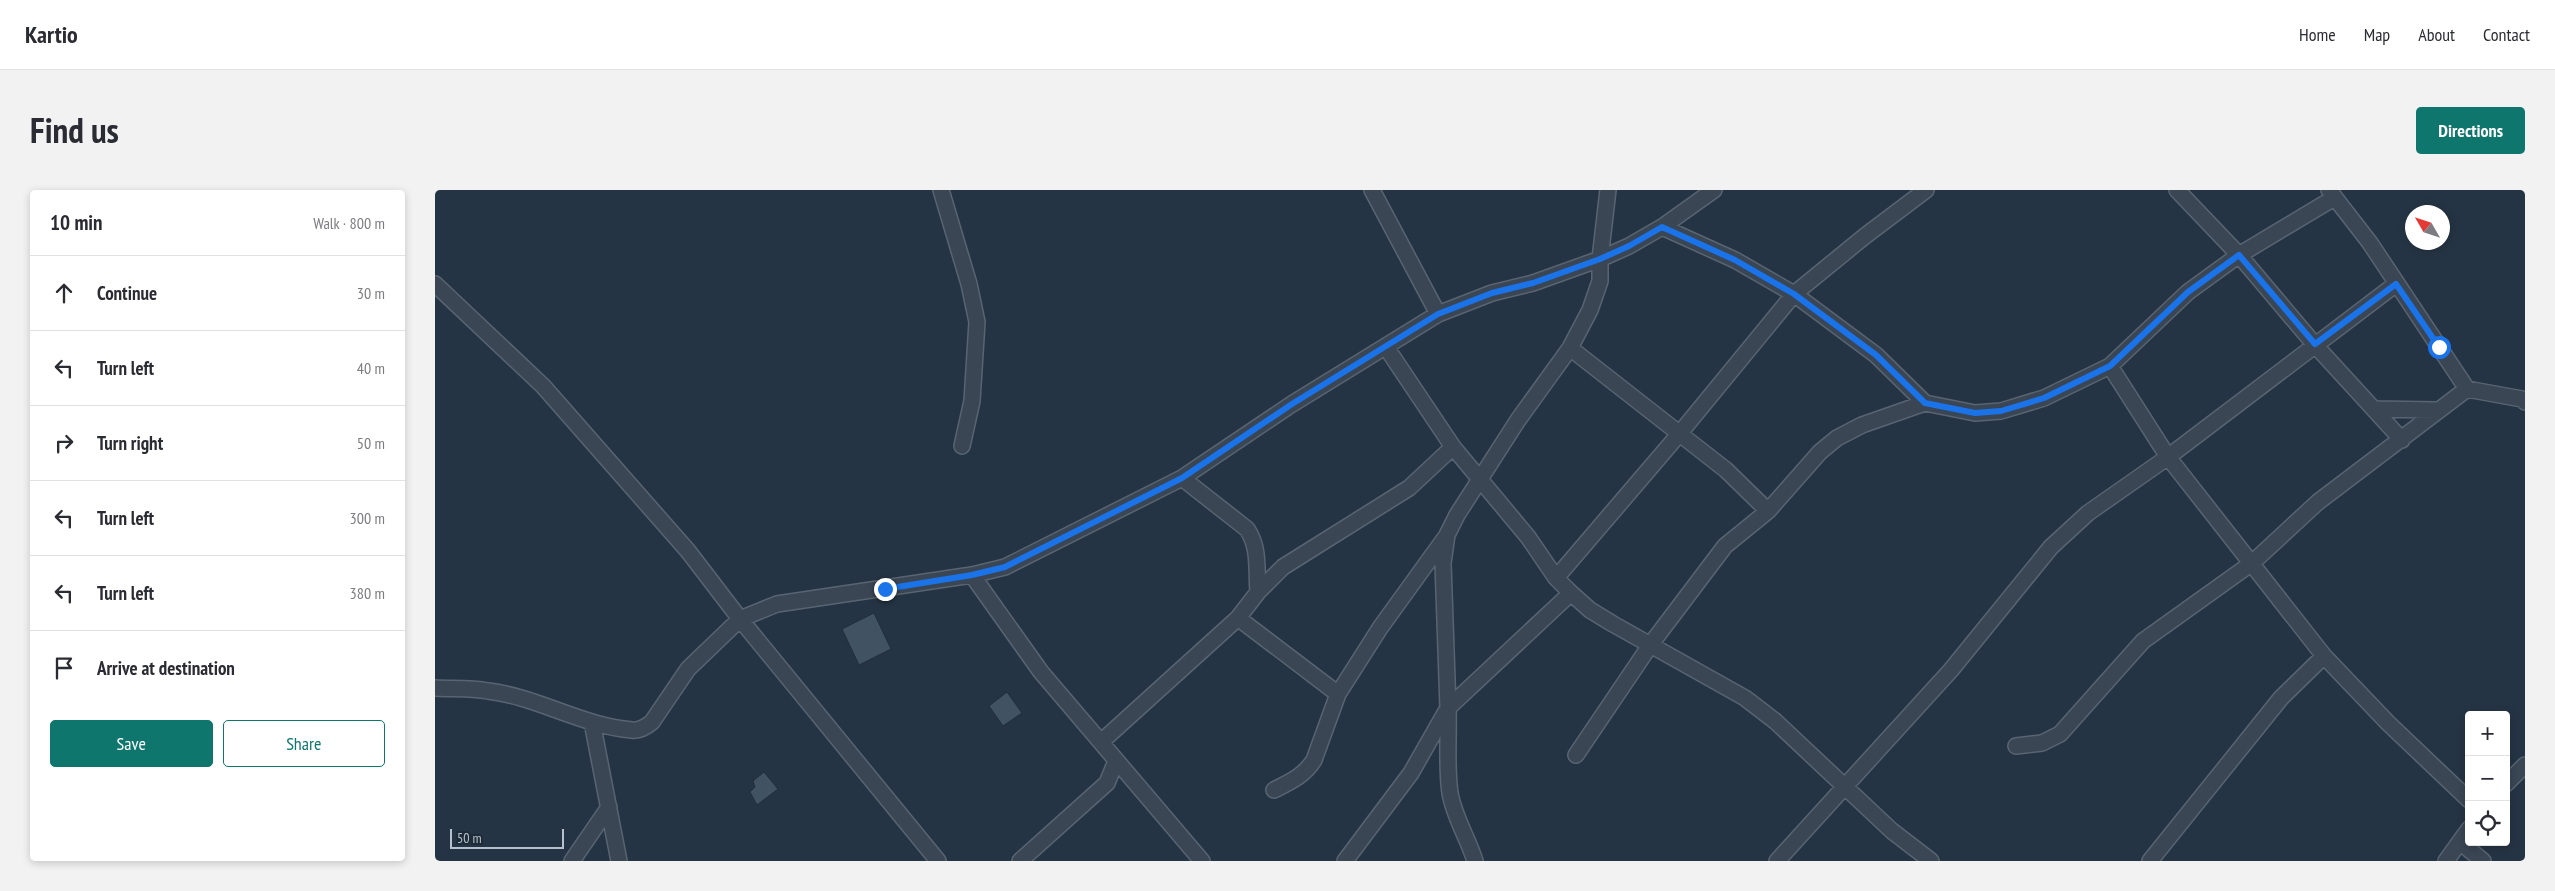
<!DOCTYPE html>
<meta charset="utf-8">
<style>
:root{--surface:#fff;--page:#f2f2f3;--text:#2b2b33;--muted:#7c7c81;--line:#e1e1e2;--accent:#0f766e}
body{margin:0;font-family:"PT Sans Narrow",sans-serif;background:var(--page);color:var(--text)}
.controls{position:absolute;right:15px;bottom:15px;display:grid;overflow:hidden;border-radius:5px;box-shadow:0 2px 8px #0003}
.controls button{width:45px;height:45px;display:grid;place-items:center;padding:0;border:0;border-bottom:1px solid var(--line);background:var(--surface);color:var(--text);font:25px sans-serif}
.compass{position:absolute;left:1970px;top:15px;width:45px;height:45px;border-radius:50%;background:var(--surface);box-shadow:0 2px 8px #0003;rotate:309deg}
.scale{position:absolute;left:15px;bottom:12px;width:114px;box-sizing:border-box;padding-left:5px;border:2px solid #b7c1cd;border-top:0;font-size:14px;line-height:18px;white-space:nowrap;color:#b7c1cd;-webkit-text-stroke:4px #1e2b39;paint-order:stroke}
.stop{position:absolute;width:15px;height:15px;margin:-11px;border:4px solid #1a73e8;border-radius:50%;background:#fff}
.stop.end{background:#1a73e8;border-color:#fff;box-shadow:0 1px 5px #0008}
.list{margin:0;padding:0;list-style:none}
h2{display:flex;justify-content:space-between;align-items:center;height:65px;margin:0;padding:0 20px;font-size:21px}
h2 small{font-size:16px;font-weight:400;color:var(--muted)}
.list li{display:grid;grid-template-columns:32px 1fr auto;gap:15px;align-items:center;box-sizing:border-box;height:75px;padding:0 20px;border-top:1px solid var(--line)}
.list b{display:block;font-size:19px;white-space:nowrap}
.list em{font-size:16px;font-style:normal;color:var(--muted)}
.actions{display:flex;gap:10px;padding:15px 20px}
.actions a{flex:1;padding:11px 0;border:1px solid var(--accent);border-radius:5px;text-align:center;font-size:18px;color:var(--accent)}
.actions .main{background:var(--accent);color:#fff}
.icon{flex:none;width:28px;height:28px;fill:none;stroke:currentColor;stroke-width:2;stroke-linecap:round;stroke-linejoin:round}
.map{position:relative;flex:none;width:2090px;height:671px;overflow:hidden;border-radius:5px}
header{display:flex;align-items:center;gap:30px;box-sizing:border-box;height:70px;padding:0 25px;background:var(--surface);border-bottom:1px solid var(--line)}
header strong{font-size:24px}
nav{display:flex;gap:28px;margin-inline-start:auto;font-size:18px}
.intro{display:flex;align-items:center;justify-content:space-between;box-sizing:border-box;height:120px;padding:0 30px}
h1{margin:0;font-size:35px}
.button{padding:12px 22px;border-radius:5px;background:var(--accent);color:#fff;font-size:18px;font-weight:700}
main{display:flex;gap:30px;padding:0 30px}
aside{flex:1;background:var(--surface);border-radius:5px;box-shadow:0 2px 8px #0003}
.map>svg:first-child{display:block}
</style>
<header>
<strong>Kartio</strong>
<nav><a>Home</a><a>Map</a><a>About</a><a>Contact</a></nav>
</header>
<div class="intro"><h1>Find us</h1><a class="button">Directions</a></div>
<main>
<aside>
<h2>10 min<small>Walk · 800 m</small></h2>
<ul class="list">
<li><svg class="icon" aria-label="ahead" viewBox="0 0 24 24"><path d="M12 20V5M6 11l6-6 6 6"/></svg><div><b>Continue</b></div><em>30 m</em></li>
<li><svg class="icon" aria-label="left" viewBox="0 0 24 24"><path d="M17 20v-9H6M10 6l-5 5 5 5"/></svg><div><b>Turn left</b></div><em>40 m</em></li>
<li><svg class="icon" aria-label="right" viewBox="0 0 24 24"><path d="M7 20v-9h11M14 6l5 5-5 5"/></svg><div><b>Turn right</b></div><em>50 m</em></li>
<li><svg class="icon" aria-label="left" viewBox="0 0 24 24"><path d="M17 20v-9H6M10 6l-5 5 5 5"/></svg><div><b>Turn left</b></div><em>300 m</em></li>
<li><svg class="icon" aria-label="left" viewBox="0 0 24 24"><path d="M17 20v-9H6M10 6l-5 5 5 5"/></svg><div><b>Turn left</b></div><em>380 m</em></li>
<li><svg class="icon" aria-label="arrive" viewBox="0 0 24 24"><path d="M6 21V4h12l-3 4 3 4H6"/></svg><div><b>Arrive at destination</b></div></li>
</ul>
<div class="actions"><a class="main">Save</a><a>Share</a></div>
</aside>
<div class="map">
<svg width="2090" height="671" viewBox="0 0 2090 671">
<rect width="100%" height="100%" fill="#253444"/>
<!-- building -->
<path fill="#415363" stroke="#212d3b" d="M 439,423 L 456,459 L 424,475 L 407,439 Z
M 572,502 L 587,523 L 568,536 L 554,516 Z
M 329,582 L 343,599 L 322,615 L 315,602 L 320,597 L 318,591 Z"/>
<g fill="none" stroke-linecap="round" stroke-linejoin="round">
<!-- minor casing -->
<g stroke="#586471" stroke-width="18">
<path id="minor" d="M 506,0 L 534,94 L 542,132 L 537,211 L 527,256
M 937,0 L 1003,124
M 1742,0 L 1804,65 L 1880,155 L 1967,250
M 1894,0 L 1935,53 L 2032,199
M 1227,37 L 1300,70 L 1359,104 L 1441,165 L 1490,213 L 1540,223 L 1566,221 L 1609,208 L 1675,176 L 1753,102 L 1804,65 L 1899,8
M 0,94 L 108,196 L 253,361 L 305,429 L 503,671
M 951,157 L 1018,257 L 1093,347 L 1121,388 L 1136,403 L 1155,420 L 1178,434 L 1310,508 L 1340,531 L 1457,641 L 1496,671
M 1135,158 L 1291,280 L 1333,321
M 1675,176 L 1733,267 L 1889,466 L 1953,533 L 2034,610
M 1940,219 L 2001,220
M 747,288 L 812,339 C 825,358 821,380 823,402
M 537,385 L 606,482 L 767,671
M 1121,388 L 1245,243 L 1359,104 L 1430,46 L 1491,0
M 803,428 L 903,504
M 0,498 C 18,499 36,498 53,501 C 103,507 147,536 197,540 C 205,541 211,537 217,532 L 253,479 L 305,429 L 342,414 L 537,385 L 570,377 L 747,288 L 857,214 L 1003,124 L 1057,103 L 1098,93 L 1165,69 L 1194,56 L 1227,37 L 1279,0
M 157,532 L 184,671
M 666,552 L 803,428 L 823,402 L 848,377 L 974,298 L 1018,257
M 1581,556 L 1607,553 L 1625,544 L 1708,451 L 1817,373 L 1883,312 L 2032,199 L 2087,209 L 2090,212
M 1141,565 L 1216,454 L 1290,356 L 1333,321 L 1385,262 L 1402,248 L 1427,235 L 1490,213
M 2071,594 L 2090,575
M 839,600 C 855,592 869,586 879,570 L 903,504 L 945,438 L 1010,348
M 2025,652 L 2048,671
M 137,671 L 174,617
M 585,671 L 672,593 L 681,571
M 910,671 L 976,583 L 1013,518 L 1008,373 L 1012,345 L 1022,325 L 1083,230 L 1135,158 L 1155,120 L 1165,91 L 1165,69 L 1173,0
M 1040,671 C 1033,648 1019,627 1015,603 C 1011,575 1014,546 1013,518 L 1136,403
M 1342,671 L 1516,480 L 1616,357 L 1653,323 L 1733,267 L 1961,94
M 1715,671 L 1846,508 L 1889,466
M 2011,671 L 2034,639"/>
</g>
<!-- minor -->
<use href="#minor" stroke="#3a4654" stroke-width="15"/>
</g>
<g fill="none" stroke-linecap="round" stroke-linejoin="round">
<!-- route -->
<path stroke="#1a73e8" stroke-width="6" d="M 450,399 L 537,385 L 570,377 L 747,288 L 857,214 L 1003,124 L 1057,103 L 1098,93 L 1165,69 L 1194,56 L 1227,37 L 1300,70 L 1359,104 L 1441,165 L 1490,213 L 1540,223 L 1566,221 L 1609,208 L 1675,176 L 1753,102 L 1804,65 L 1880,154 L 1961,94 L 2004,157"/>
</g>
</svg>
<div class="controls">
<button>+</button>
<button>−</button>
<button><svg class="icon" aria-label="locate" viewBox="0 0 24 24"><circle cx="12" cy="12" r="6"/><path d="M12 2v4M12 18v4M2 12h4M18 12h4"/></svg></button>
</div>
<svg class="compass" viewBox="-18 -18 36 36"><path d="M0-13l5 13h-10z" fill="#e53935"/><path d="M0 13l5-13h-10z" fill="#7c7c81"/></svg>
<div class="scale">50 m</div>
<div class="stop" style="left:2004px;top:157px"></div>
<div class="stop end" style="left:450px;top:399px"></div>
</div>
</main>
